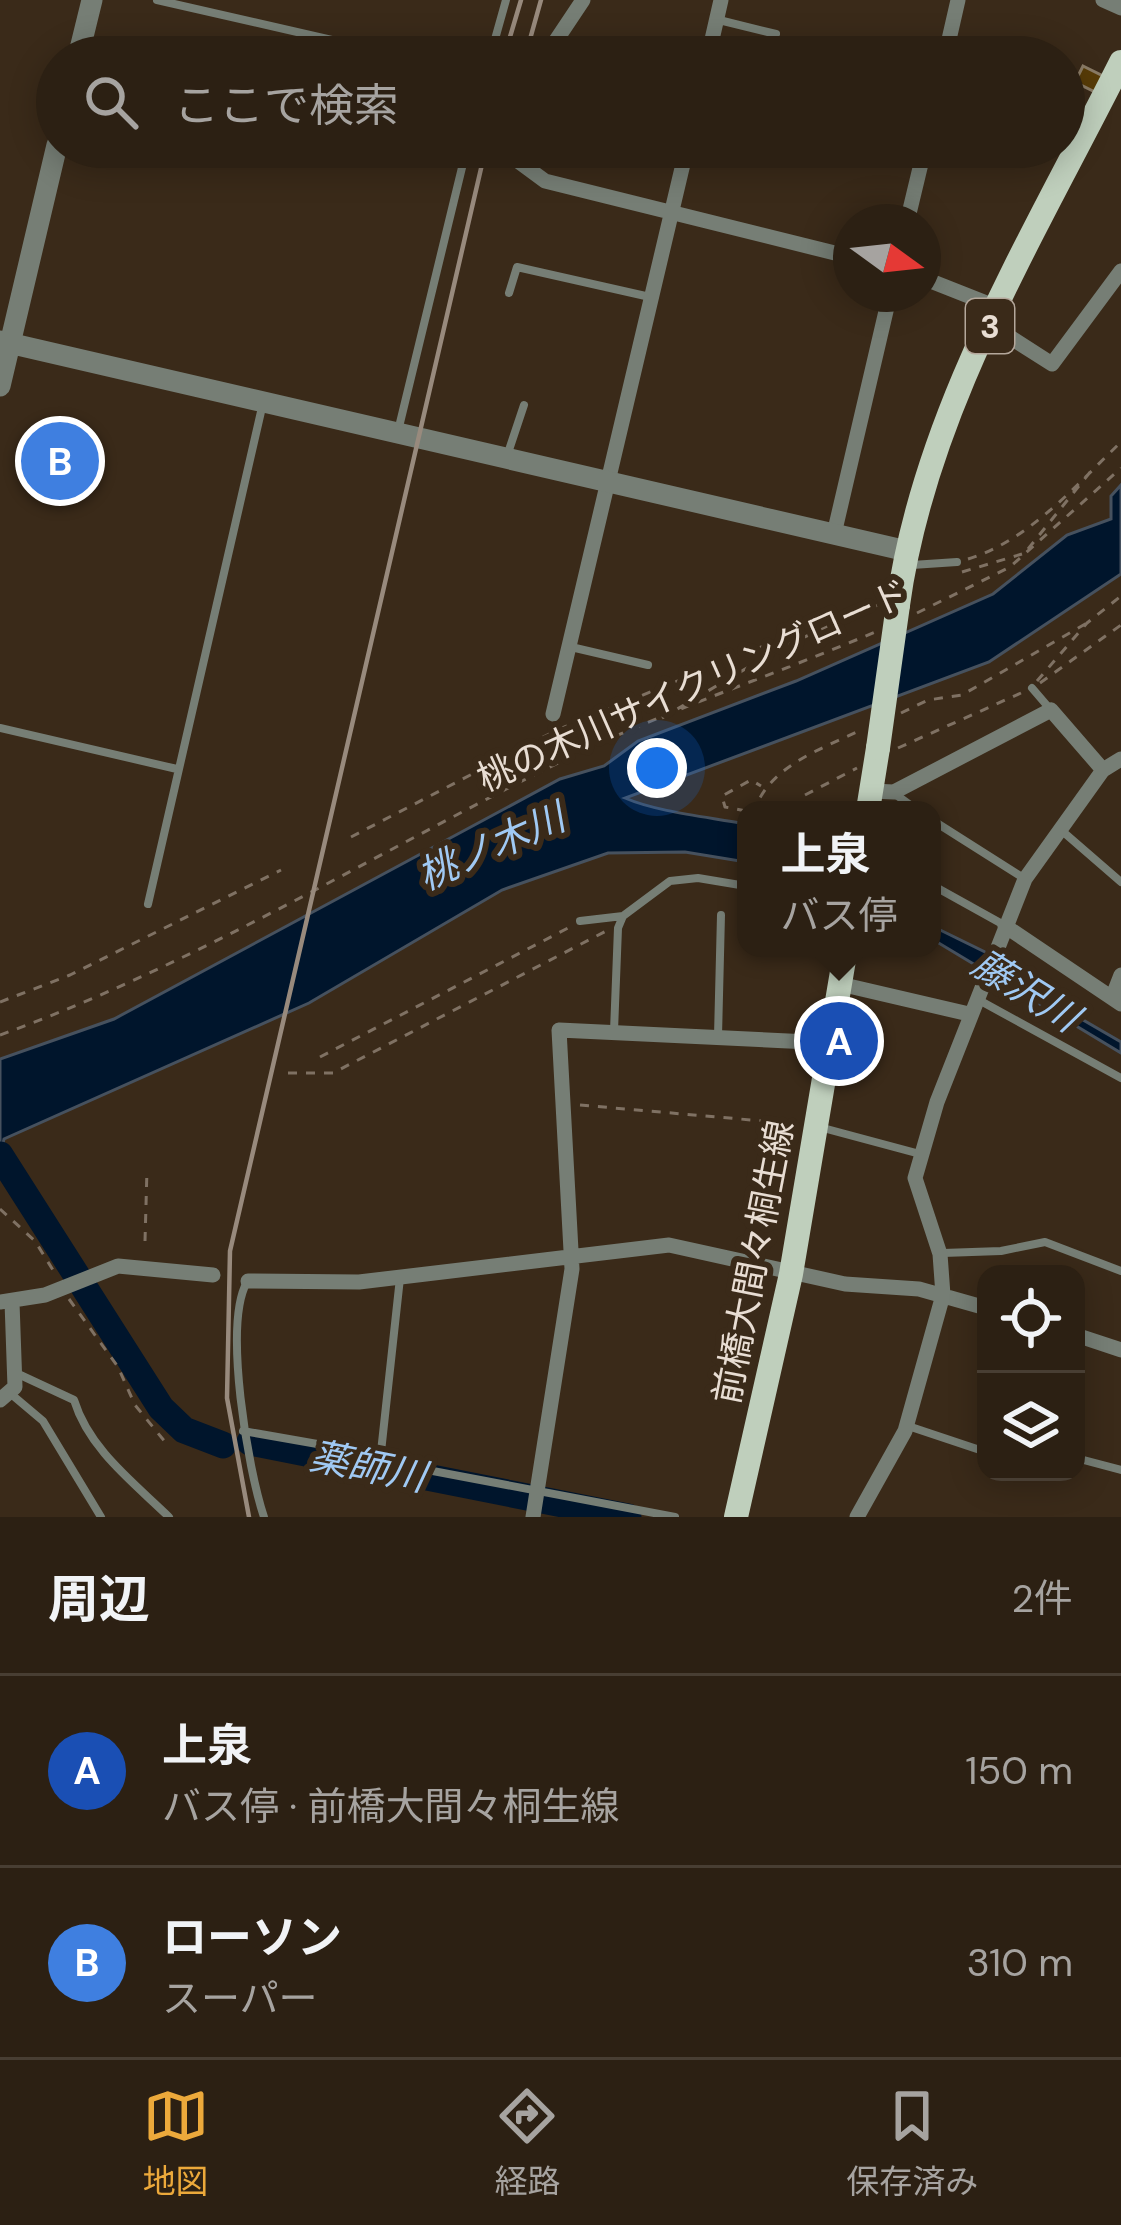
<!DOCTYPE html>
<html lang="ja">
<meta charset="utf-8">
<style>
:root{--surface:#2c2013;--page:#382d21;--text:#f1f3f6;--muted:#a6a3a0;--line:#483e33;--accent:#eca93b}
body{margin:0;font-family:"DM Sans","Noto Sans JP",sans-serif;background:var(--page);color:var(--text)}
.controls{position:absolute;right:36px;bottom:36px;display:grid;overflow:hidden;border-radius:24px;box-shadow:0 6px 30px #0003}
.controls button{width:108px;height:108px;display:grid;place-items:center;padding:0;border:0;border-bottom:3px solid var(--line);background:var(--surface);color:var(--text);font:60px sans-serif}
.compass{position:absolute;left:833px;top:204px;width:108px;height:108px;border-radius:50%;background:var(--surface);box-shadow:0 6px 30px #0003;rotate:105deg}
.you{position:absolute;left:657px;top:768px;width:42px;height:42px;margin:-30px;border:9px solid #fff;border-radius:50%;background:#1a73e8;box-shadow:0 0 0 18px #1a73e833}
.badge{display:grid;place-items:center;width:78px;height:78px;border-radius:50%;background:var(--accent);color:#fff;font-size:39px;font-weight:700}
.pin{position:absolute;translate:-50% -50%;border:6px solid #fff;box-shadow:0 3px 12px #0006}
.popup{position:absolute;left:737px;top:801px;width:204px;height:156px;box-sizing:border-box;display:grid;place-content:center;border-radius:24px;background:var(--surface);filter:drop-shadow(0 3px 9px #0005);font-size:39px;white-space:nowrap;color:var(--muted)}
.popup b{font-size:45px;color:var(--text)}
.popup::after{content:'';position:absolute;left:50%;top:100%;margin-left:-24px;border:24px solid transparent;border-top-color:var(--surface)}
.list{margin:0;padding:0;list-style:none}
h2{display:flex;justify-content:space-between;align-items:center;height:156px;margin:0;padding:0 48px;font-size:51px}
h2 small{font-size:39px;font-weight:400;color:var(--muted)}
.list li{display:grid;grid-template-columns:78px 1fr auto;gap:36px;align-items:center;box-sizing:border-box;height:192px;padding:0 48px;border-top:3px solid var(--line)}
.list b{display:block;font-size:45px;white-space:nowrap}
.list p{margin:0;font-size:39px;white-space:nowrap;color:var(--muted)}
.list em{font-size:39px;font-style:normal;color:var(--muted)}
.icon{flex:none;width:66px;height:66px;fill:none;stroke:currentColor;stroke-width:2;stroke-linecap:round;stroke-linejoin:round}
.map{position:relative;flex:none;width:1121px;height:1517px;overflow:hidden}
.search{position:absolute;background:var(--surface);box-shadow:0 6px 30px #0003;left:36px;right:36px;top:36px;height:132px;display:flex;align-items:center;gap:30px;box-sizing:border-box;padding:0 42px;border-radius:66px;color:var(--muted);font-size:45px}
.sheet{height:540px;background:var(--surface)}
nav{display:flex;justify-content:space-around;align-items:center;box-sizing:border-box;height:168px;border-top:3px solid var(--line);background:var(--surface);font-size:33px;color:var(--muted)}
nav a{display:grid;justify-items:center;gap:6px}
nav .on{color:var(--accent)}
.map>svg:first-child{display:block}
</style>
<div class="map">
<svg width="1121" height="1517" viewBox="0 0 1121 1517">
<rect width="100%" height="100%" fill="#3a2a19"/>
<!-- water -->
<path fill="#00152c" stroke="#46515e" stroke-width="3" d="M 1121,485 L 1121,574 L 989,662 L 625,798 C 657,812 709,817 746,824 L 746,862 L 685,852 L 608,853 L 502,890 L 309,1003 L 4,1139 L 0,1157 L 0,1059 L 114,1019 L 560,779 L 604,766 L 638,741 L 796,681 L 993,594 L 1067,535 L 1111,519 L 1111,496 Z
M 932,926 L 987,953 L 1016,981 L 1121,1042 L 1121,1053 L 932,939 Z"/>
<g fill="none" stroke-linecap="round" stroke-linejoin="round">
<!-- river -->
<path stroke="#00152c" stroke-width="27" d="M 0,1155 L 161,1408 L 184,1430 L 223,1445
M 250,1442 L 628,1517"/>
</g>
<!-- building -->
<path fill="#583c07" stroke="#8b7c66" stroke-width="3" d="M 1083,66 L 1105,77 L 1097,93 L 1075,82 Z"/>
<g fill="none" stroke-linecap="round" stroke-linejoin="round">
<!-- path -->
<path stroke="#7f7163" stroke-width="3" stroke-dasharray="9 9" stroke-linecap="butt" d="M 536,156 L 588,158
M 1028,549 L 1095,466
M 968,559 C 1030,540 1076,485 1121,442
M 962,572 L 1022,554
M 917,613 L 1010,567 L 1121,468
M 1037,681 L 1087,623 L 1121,596
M 1040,683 L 1121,625
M 901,713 L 928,700 L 962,695 L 1087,623
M 662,718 L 786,645 L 880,604
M 898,748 L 1021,693
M 805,795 L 857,768
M 748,810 L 757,804 C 774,765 821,749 859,731
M 746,811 L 725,807 L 722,796 L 751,780 L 761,786
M 351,837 L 557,730 L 788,636 L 796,641
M 0,1002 L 70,975 L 281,870
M 0,1035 C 197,964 377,852 564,760 C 664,711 772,676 875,632
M 320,1057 L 568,928
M 288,1073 L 333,1073 L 608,930
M 580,1105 L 797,1124
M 0,1209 L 35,1241 L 56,1275
M 145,1241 L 147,1169
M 69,1299 L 118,1367 L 135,1405 L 166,1443"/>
<!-- service -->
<path stroke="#767e75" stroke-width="8" d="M 157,0 L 406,57
M 719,20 L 776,34
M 490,57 L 506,0
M 509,293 L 517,267 L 650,297
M 398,431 L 467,147
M 507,456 L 524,405
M 912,565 L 957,562
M 571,647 L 648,665
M 1032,688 L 1050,709
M 0,728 L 177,769
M 895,794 L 917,810
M 932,820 L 1025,879
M 1061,830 L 1121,882
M 932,885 L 1004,925
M 148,904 L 263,403
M 580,921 L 623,916 L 670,881 L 698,878 L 746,886
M 977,999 L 1121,1078
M 614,1031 L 618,928 L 623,916
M 718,1036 L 721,915
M 823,1128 L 920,1154
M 943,1253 L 1001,1251 L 1045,1242 L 1121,1271
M 400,1278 L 380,1461 L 675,1517
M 247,1282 C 223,1324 248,1470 264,1517
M 16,1373 L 74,1400 C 89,1449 133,1482 169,1517
M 11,1394 L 43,1421 L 101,1517
M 908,1426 L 986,1452
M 243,1431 L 380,1455
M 1076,1458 L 1121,1470"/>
<!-- minor -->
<path stroke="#767e75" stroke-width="15" d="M 1103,0 L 1121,8
M 545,57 L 583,0
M 708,57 L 721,0
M 945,57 L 958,0
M 511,147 L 511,156 L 545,181 L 851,257
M 907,222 L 925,147
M 923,278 L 999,308
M 991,325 L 1052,364 L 1121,271
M 834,534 L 890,294
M 553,714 L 687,147
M 871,791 L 894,792 L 1051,710 L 1103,770
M 1005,926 L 1121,1004
M 840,984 L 969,1014
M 1112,998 L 1121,975
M 248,1281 L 359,1282 L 669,1245 L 845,1284 L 919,1289 L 986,1308
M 0,1302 L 45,1295 L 118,1266 L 213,1275
M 1076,1335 L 1121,1350
M 0,1400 L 15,1387 L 12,1302
M 533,1517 L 572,1269 L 559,1030 L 830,1043
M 857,1517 L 905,1431 L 943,1295 L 940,1254 L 915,1178 L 937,1102 L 1025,879 L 1103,770 L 1121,759"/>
<!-- tertiary -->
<path stroke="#767e75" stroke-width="21" d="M 78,57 L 92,0
M 0,341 L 907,551
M 0,386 L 57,145"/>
<!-- primary -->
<path stroke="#bfcfbc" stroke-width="24" d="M 898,605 C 924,412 1035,234 1121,62
M 868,810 L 878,748
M 736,1517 L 791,1274 L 846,948"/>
<!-- rail -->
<path stroke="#988a7d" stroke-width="4.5" d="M 504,57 L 521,0
M 525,57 L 541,0
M 249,1517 L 227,1398 L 230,1251 L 486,147"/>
<!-- primary-bridge -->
<path stroke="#bfcfbc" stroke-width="24" d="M 878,748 L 898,605"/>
</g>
<g text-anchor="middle" stroke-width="12" stroke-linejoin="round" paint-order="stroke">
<!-- shield labels -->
<rect fill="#3a2a19" stroke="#b4a79b" stroke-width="3" x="966" y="299" width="48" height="54" rx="9"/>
<g font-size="33" font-weight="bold" fill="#e8ddd3">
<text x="990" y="338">3</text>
</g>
<!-- street labels -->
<g font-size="36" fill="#e8ddd3" stroke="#3a2a19">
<text transform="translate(693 685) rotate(-24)" y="13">桃の木川サイクリングロード</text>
<text transform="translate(753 1262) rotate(-79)" y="13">前橋大間々桐生線</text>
</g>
<!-- water labels -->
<g font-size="39" font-style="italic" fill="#a0c9f3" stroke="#3a2a19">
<text transform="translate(491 846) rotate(-24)" y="14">桃ノ木川</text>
<text transform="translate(1026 990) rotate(32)" y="14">藤沢川</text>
<text transform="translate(368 1466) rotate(11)" y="14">薬師川</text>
</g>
</g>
</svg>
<div class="controls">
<button><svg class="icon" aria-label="locate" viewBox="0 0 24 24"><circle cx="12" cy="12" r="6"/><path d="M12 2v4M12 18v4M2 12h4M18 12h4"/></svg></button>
<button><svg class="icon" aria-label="layers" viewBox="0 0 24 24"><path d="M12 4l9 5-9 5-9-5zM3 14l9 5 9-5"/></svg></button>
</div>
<svg class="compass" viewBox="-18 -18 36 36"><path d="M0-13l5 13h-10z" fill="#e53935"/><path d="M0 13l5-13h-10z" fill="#a6a3a0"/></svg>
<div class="you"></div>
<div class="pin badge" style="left:839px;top:1041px;background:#1a4fb4">A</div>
<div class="popup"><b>上泉</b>バス停</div>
<div class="pin badge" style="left:60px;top:461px;background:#3f7fe0">B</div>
<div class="search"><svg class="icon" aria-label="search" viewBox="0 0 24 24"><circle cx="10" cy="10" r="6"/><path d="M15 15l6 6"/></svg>ここで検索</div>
</div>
<section class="sheet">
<h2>周辺<small>2件</small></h2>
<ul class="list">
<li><span class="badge" style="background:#1a4fb4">A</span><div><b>上泉</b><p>バス停 · 前橋大間々桐生線</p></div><em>150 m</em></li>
<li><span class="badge" style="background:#3f7fe0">B</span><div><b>ローソン</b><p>スーパー</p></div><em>310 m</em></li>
</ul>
</section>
<nav>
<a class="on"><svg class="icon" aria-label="map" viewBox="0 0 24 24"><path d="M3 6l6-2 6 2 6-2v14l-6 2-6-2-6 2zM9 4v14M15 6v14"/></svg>地図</a>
<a><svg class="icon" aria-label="directions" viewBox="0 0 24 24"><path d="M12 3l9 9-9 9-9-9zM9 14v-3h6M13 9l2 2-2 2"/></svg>経路</a>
<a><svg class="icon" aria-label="saved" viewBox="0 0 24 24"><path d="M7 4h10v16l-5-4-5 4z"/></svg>保存済み</a>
</nav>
